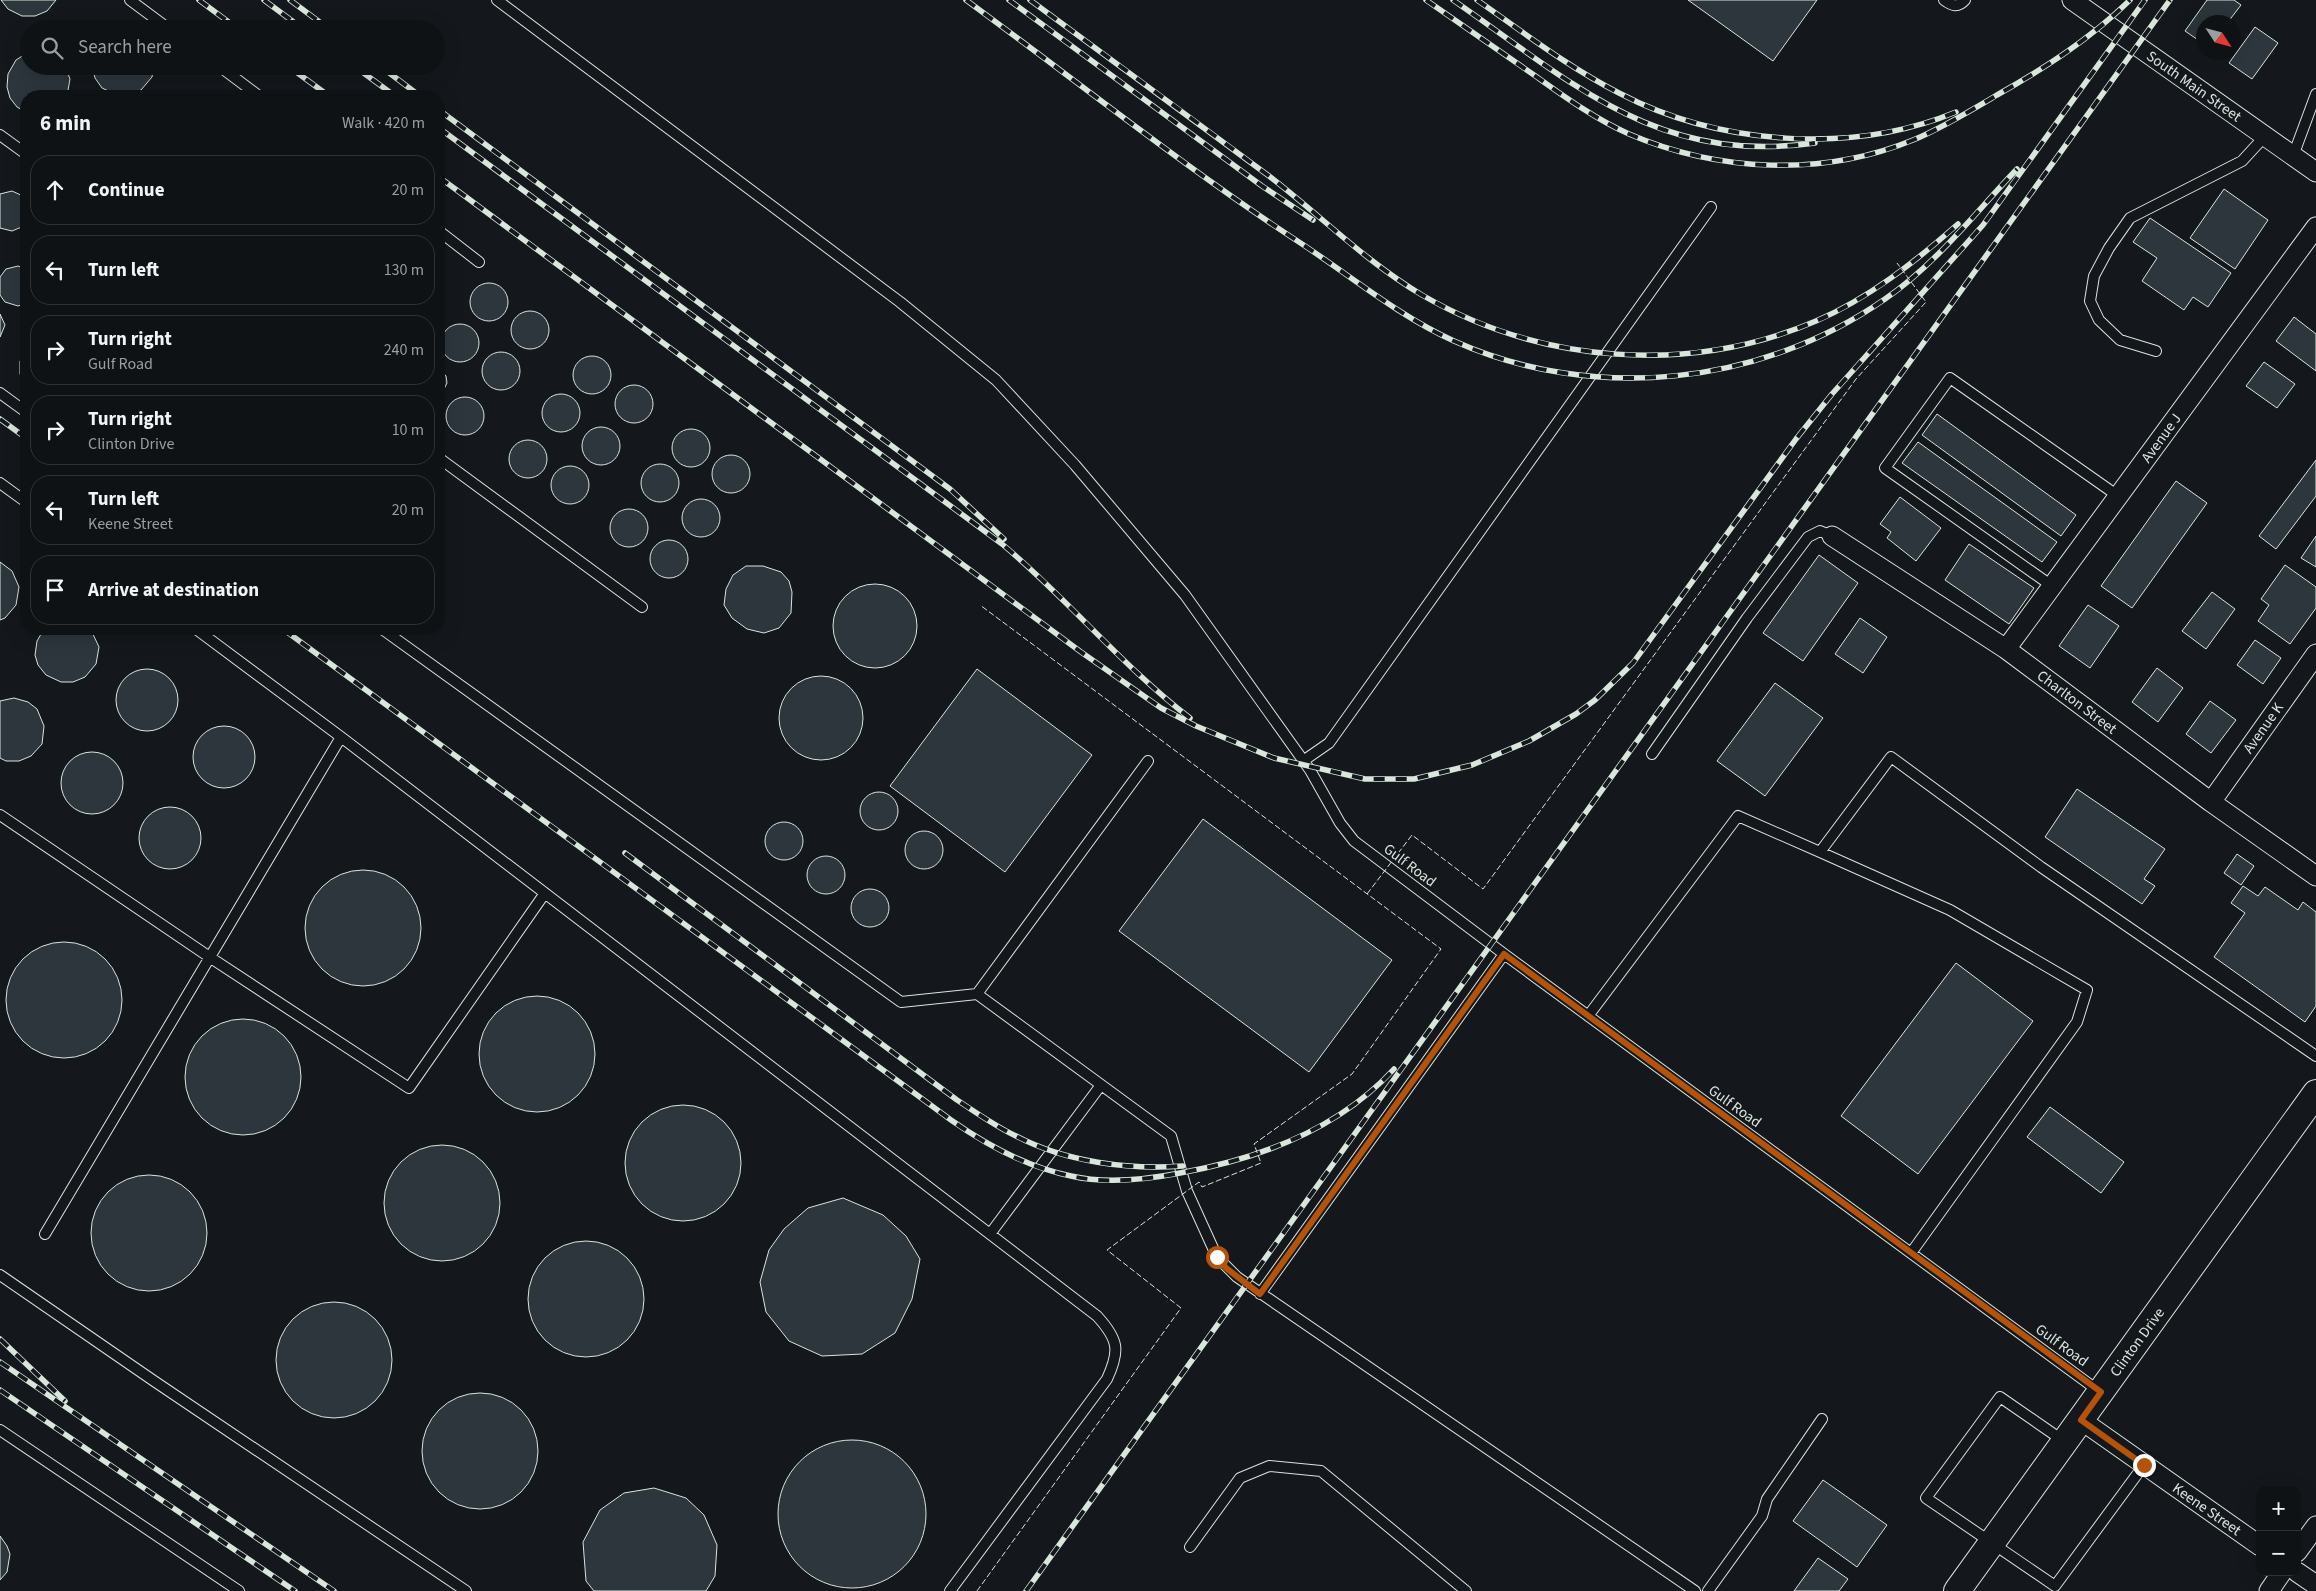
<!DOCTYPE html>
<meta charset="utf-8">
<style>
:root{--surface:#0f1215;--page:#181b1e;--text:#f1f3f6;--muted:#9b9ea0;--line:#2f3234}
body{margin:0;font-family:"Source Sans 3",sans-serif;background:var(--page);color:var(--text)}
.controls{position:absolute;right:15px;bottom:15px;display:grid;overflow:hidden;border-radius:10px;box-shadow:0 5px 20px #0002}
.controls button{width:45px;height:45px;display:grid;place-items:center;padding:0;border:0;border-bottom:1px solid var(--line);background:var(--surface);color:var(--text);font:25px sans-serif}
.compass{position:absolute;left:2196px;top:15px;width:45px;height:45px;border-radius:50%;background:var(--surface);box-shadow:0 5px 20px #0002;rotate:126deg}
.stop{position:absolute;width:15px;height:15px;margin:-11px;border:4px solid #b45309;border-radius:50%;background:#fff}
.stop.end{background:#b45309;border-color:#fff;box-shadow:0 1px 5px #0008}
.list{margin:0;padding:0;list-style:none}
h2{display:flex;justify-content:space-between;align-items:center;height:65px;margin:0;padding:0 20px;font-size:21px}
h2 small{font-size:16px;font-weight:400;color:var(--muted)}
.list li{display:grid;grid-template-columns:32px 1fr auto;gap:15px;align-items:center;box-sizing:border-box;height:70px;margin:0 10px 10px;padding:0 10px;border:1px solid var(--line);border-radius:20px}
.list b{display:block;font-size:19px;white-space:nowrap}
.list p{margin:0;font-size:16px;white-space:nowrap;color:var(--muted)}
.list em{font-size:16px;font-style:normal;color:var(--muted)}
.icon{flex:none;width:28px;height:28px;fill:none;stroke:currentColor;stroke-width:2;stroke-linecap:round;stroke-linejoin:round}
.map{position:relative;flex:none;width:2316px;height:1591px;overflow:hidden}
.search{position:absolute;background:var(--surface);box-shadow:0 5px 20px #0002;left:20px;top:20px;width:425px;height:55px;display:flex;align-items:center;gap:12px;box-sizing:border-box;padding:0 18px;border-radius:28px;color:var(--muted);font-size:19px}
.panel{position:absolute;background:var(--surface);box-shadow:0 5px 20px #0002;left:20px;top:90px;width:425px;height:545px;border-radius:20px}
.map>svg:first-child{display:block}
</style>
<div class="map">
<svg width="2316" height="1591" viewBox="0 0 2316 1591">
<rect width="100%" height="100%" fill="#14181c"/>
<!-- building -->
<path fill="#2c363c" stroke="#d8e6dc" d="M 1,0 L 56,0 L 47,11 L 35,16 L 22,16 L 8,9 Z
M 1688,0 L 1817,0 L 1773,61 Z
M 2207,0 L 2234,0 L 2241,5 L 2228,22 L 2204,22 L 2204,44 L 2185,31 Z
M 2255,27 L 2278,43 L 2252,79 L 2229,63 Z
M 27,53 L 29,53 L 29,66 L 65,66 L 70,79 L 67,96 L 26,96 L 26,112 L 17,107 L 10,98 L 7,87 L 8,74 L 16,60 Z
M 92,66 L 154,66 L 152,77 L 141,90 L 129,95 L 117,95 L 102,88 L 95,78 Z
M 2224,189 L 2268,220 L 2235,269 L 2190,238 Z
M 12,191 L 23,196 L 26,200 L 26,221 L 24,226 L 12,231 L 0,228 L 0,194 Z
M 2150,218 L 2231,273 L 2208,307 L 2193,297 L 2184,310 L 2142,281 L 2157,258 L 2133,242 Z
M 18,266 L 26,269 L 26,303 L 18,306 L 5,302 L 0,295 L 0,277 L 6,269 Z
M470 302a19 19 0 1 1 38 0a19 19 0 1 1-38 0Z
M511 330a19 19 0 1 1 38 0a19 19 0 1 1-38 0Z
M 0,314 L 5,325 L 0,337 Z
M 2294,317 L 2316,334 L 2316,371 L 2276,341 Z
M441 343a19 19 0 1 1 38 0a19 19 0 1 1-38 0Z
M482 371a19 19 0 1 1 38 0a19 19 0 1 1-38 0Z
M 26,354 L 26,383 L 20,374 L 20,361 Z
M573 375a19 19 0 1 1 38 0a19 19 0 1 1-38 0Z
M 2264,362 L 2295,384 L 2277,408 L 2246,386 Z
M 439,368 L 446,376 L 447,383 L 439,399 Z
M615 404a19 19 0 1 1 38 0a19 19 0 1 1-38 0Z
M542 413a19 19 0 1 1 38 0a19 19 0 1 1-38 0Z
M446 416a19 19 0 1 1 38 0a19 19 0 1 1-38 0Z
M 1937,414 L 2076,515 L 2061,536 L 1922,435 Z
M582 446a19 19 0 1 1 38 0a19 19 0 1 1-38 0Z
M672 448a19 19 0 1 1 38 0a19 19 0 1 1-38 0Z
M509 459a19 19 0 1 1 38 0a19 19 0 1 1-38 0Z
M 1918,442 L 2057,542 L 2042,562 L 1902,463 Z
M712 474a19 19 0 1 1 38 0a19 19 0 1 1-38 0Z
M 2316,460 L 2316,496 L 2276,549 L 2259,536 Z
M641 483a19 19 0 1 1 38 0a19 19 0 1 1-38 0Z
M551 485a19 19 0 1 1 38 0a19 19 0 1 1-38 0Z
M 2176,481 L 2207,503 L 2132,608 L 2101,586 Z
M 1900,497 L 1941,528 L 1916,561 L 1887,538 L 1891,532 L 1880,524 Z
M682 518a19 19 0 1 1 38 0a19 19 0 1 1-38 0Z
M610 528a19 19 0 1 1 38 0a19 19 0 1 1-38 0Z
M 2316,536 L 2316,567 L 2301,558 Z
M650 559a19 19 0 1 1 38 0a19 19 0 1 1-38 0Z
M 1969,544 L 2034,588 L 2009,624 L 1945,580 Z
M 1819,555 L 1858,583 L 1803,661 L 1763,633 Z
M 0,562 L 12,571 L 19,587 L 16,605 L 5,618 L 0,620 Z
M 2285,565 L 2316,587 L 2316,608 L 2290,644 L 2258,621 L 2269,605 L 2261,599 Z
M 746,566 L 763,566 L 781,572 L 789,581 L 792,592 L 791,613 L 779,628 L 764,633 L 747,629 L 732,618 L 724,605 L 726,589 L 733,575 Z
M833 626a42 42 0 1 1 84 0a42 42 0 1 1-84 0Z
M 2212,592 L 2235,609 L 2206,649 L 2182,631 Z
M 2088,605 L 2119,626 L 2090,668 L 2059,646 Z
M 1860,618 L 1887,637 L 1863,673 L 1835,654 Z
M 44,629 L 91,630 L 99,647 L 96,664 L 85,677 L 73,682 L 61,682 L 46,675 L 38,665 L 35,655 L 37,641 Z
M 2255,640 L 2281,658 L 2263,684 L 2237,665 Z
M 2157,668 L 2183,688 L 2158,722 L 2132,702 Z
M116 700a31 31 0 1 1 62 0a31 31 0 1 1-62 0Z
M 977,669 L 1092,755 L 1005,872 L 890,786 Z
M779 718a42 42 0 1 1 84 0a42 42 0 1 1-84 0Z
M 1775,683 L 1823,718 L 1765,796 L 1717,761 Z
M 14,698 L 28,702 L 37,709 L 44,726 L 42,744 L 31,756 L 19,761 L 6,761 L 0,758 L 0,701 Z
M 2210,701 L 2236,720 L 2211,753 L 2186,734 Z
M193 757a31 31 0 1 1 62 0a31 31 0 1 1-62 0Z
M61 783a31 31 0 1 1 62 0a31 31 0 1 1-62 0Z
M 2077,789 L 2165,849 L 2144,879 L 2155,886 L 2142,904 L 2045,837 Z
M860 811a19 19 0 1 1 38 0a19 19 0 1 1-38 0Z
M139 838a31 31 0 1 1 62 0a31 31 0 1 1-62 0Z
M 1203,819 L 1392,960 L 1309,1072 L 1119,931 Z
M765 841a19 19 0 1 1 38 0a19 19 0 1 1-38 0Z
M905 850a19 19 0 1 1 38 0a19 19 0 1 1-38 0Z
M 2237,854 L 2254,866 L 2241,885 L 2224,873 Z
M807 875a19 19 0 1 1 38 0a19 19 0 1 1-38 0Z
M305 928a58 58 0 1 1 116 0a58 58 0 1 1-116 0Z
M 2243,886 L 2258,896 L 2265,887 L 2298,910 L 2303,902 L 2316,912 L 2316,1006 L 2305,1022 L 2214,957 L 2245,913 L 2231,903 Z
M851 908a19 19 0 1 1 38 0a19 19 0 1 1-38 0Z
M6 1000a58 58 0 1 1 116 0a58 58 0 1 1-116 0Z
M 1956,963 L 2033,1021 L 1918,1174 L 1841,1116 Z
M479 1054a58 58 0 1 1 116 0a58 58 0 1 1-116 0Z
M185 1077a58 58 0 1 1 116 0a58 58 0 1 1-116 0Z
M625 1163a58 58 0 1 1 116 0a58 58 0 1 1-116 0Z
M 2050,1107 L 2124,1162 L 2101,1193 L 2027,1137 Z
M384 1203a58 58 0 1 1 116 0a58 58 0 1 1-116 0Z
M91 1233a58 58 0 1 1 116 0a58 58 0 1 1-116 0Z
M 843,1198 L 883,1215 L 906,1236 L 920,1259 L 912,1299 L 895,1333 L 862,1354 L 822,1356 L 789,1341 L 766,1312 L 760,1282 L 769,1250 L 784,1229 L 808,1208 Z
M528 1299a58 58 0 1 1 116 0a58 58 0 1 1-116 0Z
M276 1360a58 58 0 1 1 116 0a58 58 0 1 1-116 0Z
M422 1451a58 58 0 1 1 116 0a58 58 0 1 1-116 0Z
M778 1514a74 74 0 1 1 148 0a74 74 0 1 1-148 0Z
M 1823,1480 L 1887,1525 L 1857,1567 L 1793,1521 Z
M 654,1488 L 686,1498 L 704,1515 L 717,1545 L 715,1576 L 706,1591 L 594,1591 L 586,1581 L 583,1542 L 600,1510 L 624,1493 Z
M 0,1536 L 7,1546 L 10,1554 L 7,1572 L 0,1580 Z
M 1818,1558 L 1848,1579 L 1839,1591 L 1794,1591 Z"/>
<g fill="none" stroke-linecap="round" stroke-linejoin="round">
<!-- lane casing -->
<g stroke="#d8e6dc" stroke-width="12">
<path id="lane" d="M 130,0 L 169,29
M 497,0 L 900,302 L 996,380 L 1075,465 L 1185,595 L 1310,770 L 1340,823 L 1354,841 L 1504,954 L 2100,1392
M 1944,0 C 1952,6 1958,8 1965,0
M 219,66 L 259,96
M 0,135 L 26,154
M 2293,156 L 2316,94
M 439,231 L 479,262
M 2156,351 L 2120,340 L 2099,320 L 2090,301 L 2094,276 L 2109,248 L 2130,218 L 2242,161 L 2265,136
M 0,393 L 26,412
M 439,458 L 642,607
M 0,483 L 26,502
M 2052,586 L 1885,468 L 1950,378 L 2118,496
M 196,629 L 341,737 L 1097,1316 C 1119,1340 1120,1351 1107,1379 L 950,1591
M 382,629 L 901,1002 L 977,994 L 1171,1136 L 1187,1191 L 1217,1257 L 1237,1277 L 1695,1591
M 1652,754 L 1747,618 L 1808,537 L 1820,531 L 1832,536
M 1303,761 L 1329,743 L 1711,207
M 0,815 L 211,958 L 409,1088 L 545,893
M 1820,852 L 1950,910 L 2087,990 L 2077,1022 L 1911,1253
M 977,994 L 1148,761
M 1588,1016 L 1738,816 L 1820,852 L 1891,757 L 2041,867 L 2316,1056
M 45,1234 L 341,737
M 990,1234 L 1101,1085
M 0,1275 L 154,1381 L 466,1591
M 1260,1294 L 1504,954
M 0,1430 L 239,1591
M 2065,1442 L 2000,1397 L 1926,1498 L 2055,1586 L 2144,1465
M 1190,1547 L 1240,1478 L 1269,1466 L 1321,1471 L 1466,1591
M 1708,1591 L 1762,1516 L 1767,1499 L 1822,1419"/>
</g>
<!-- street casing -->
<g stroke="#d8e6dc" stroke-width="21">
<path id="street" d="M 2072,0 L 2316,172
M 1832,536 L 2006,649 L 2211,802 L 2316,876
M 2006,649 L 2316,227
M 2211,802 L 2316,654
M 2081,1420 L 2260,1546
M 2297,1552 L 2316,1526
M 2297,1572 L 2316,1585
M 2269,1591 L 2282,1572"/>
</g>
<!-- secondary casing -->
<g stroke="#d8e6dc" stroke-width="28">
<path id="secondary" d="M 1957,1591 L 2316,1093"/>
</g>
<!-- lane -->
<use href="#lane" stroke="#14181c" stroke-width="10"/>
<!-- street -->
<use href="#street" stroke="#14181c" stroke-width="19"/>
<!-- secondary -->
<use href="#secondary" stroke="#14181c" stroke-width="26"/>
<!-- rail casing -->
<g stroke="#d8e6dc" stroke-width="5.5">
<path id="rail" d="M 199,0 L 238,29
M 264,0 L 303,29
M 290,0 L 329,29
M 966,0 C 1078,82 1187,169 1302,244 C 1352,277 1399,316 1454,341 C 1593,403 1760,386 1885,299 C 1936,264 1974,214 2017,169
M 1009,0 L 1262,186 L 1313,220
M 1030,0 C 1110,59 1190,117 1269,176 C 1320,215 1366,262 1422,295 C 1541,364 1690,375 1816,321 C 1869,298 1915,262 1958,224
M 1426,0 C 1462,25 1498,50 1534,75 C 1565,97 1595,119 1629,134 C 1718,172 1823,177 1913,140 C 1942,128 1970,111 1997,95 C 2045,68 2090,39 2130,0
M 1453,0 C 1573,83 1657,165 1815,143
M 1477,0 C 1523,32 1568,67 1619,93 C 1718,145 1852,155 1956,112
M 288,66 L 329,96
M 354,66 L 395,96
M 380,66 L 420,96
M 439,110 L 950,489 L 1004,539
M 439,128 L 1002,544 C 1068,599 1122,666 1190,718
M 439,177 L 1081,652 L 1161,708 L 1196,726 L 1274,758 L 1365,779 L 1414,779 L 1472,765 L 1529,741 L 1576,714 L 1595,700 L 1633,663 L 1796,439 L 1832,394 L 1983,225 L 2145,0
M 0,419 L 26,438
M 283,629 L 951,1120 C 988,1146 1027,1167 1071,1176 C 1106,1184 1144,1180 1180,1173 C 1258,1159 1339,1129 1394,1069
M 625,853 L 957,1100 C 977,1113 995,1126 1016,1136 C 1065,1162 1129,1170 1183,1166
M 0,1339 L 65,1401
M 0,1362 L 334,1591
M 0,1390 L 295,1591
M 1026,1591 L 2170,0"/>
</g>
<!-- rail -->
<use href="#rail" stroke="#14181c" stroke-width="4" stroke-dasharray="11" stroke-linecap="butt"/>
<!-- fence -->
<path stroke="#d8e6dc" stroke-width="1" stroke-dasharray="6 2.5" stroke-linecap="butt" d="M 1367,894 L 1412,835 L 1483,889 L 1856,379 L 1926,302 L 1897,263
M 977,1591 L 1181,1308 L 1107,1250 L 1199,1182 L 1202,1187 L 1261,1163 L 1254,1144 L 1352,1074 L 1441,949 L 980,605"/>
</g>
<g fill="none" stroke-linecap="round" stroke-linejoin="round">
<!-- route -->
<path stroke="#b45309" stroke-width="6" d="M 1217,1257 L 1226,1268 L 1260,1294 L 1504,954 L 2101,1392 L 2081,1420 L 2144,1465"/>
</g>
<g text-anchor="middle" stroke-width="4" stroke-linejoin="round" paint-order="stroke">
<!-- street labels -->
<g font-size="15" fill="#d8e6dc" stroke="#14181c">
<text transform="translate(2194 86) rotate(35)" y="5">South Main Street</text>
<text transform="translate(2161 438) rotate(-54)" y="5">Avenue J</text>
<text transform="translate(2077 702) rotate(37)" y="5">Charlton Street</text>
<text transform="translate(2263 728) rotate(-55)" y="5">Avenue K</text>
<text transform="translate(1410 865) rotate(37)" y="5">Gulf Road</text>
<text transform="translate(1735 1106) rotate(36)" y="5">Gulf Road</text>
<text transform="translate(2137 1342) rotate(-54)" y="5">Clinton Drive</text>
<text transform="translate(2062 1345) rotate(36)" y="5">Gulf Road</text>
<text transform="translate(2207 1509) rotate(35)" y="5">Keene Street</text>
</g>
</g>
</svg>
<div class="controls">
<button>+</button>
<button>−</button>
</div>
<svg class="compass" viewBox="-18 -18 36 36"><path d="M0-13l5 13h-10z" fill="#e53935"/><path d="M0 13l5-13h-10z" fill="#9b9ea0"/></svg>
<div class="stop" style="left:1217px;top:1257px"></div>
<div class="stop end" style="left:2144px;top:1465px"></div>
<div class="search"><svg class="icon" aria-label="search" viewBox="0 0 24 24"><circle cx="10" cy="10" r="6"/><path d="M15 15l6 6"/></svg>Search here</div>
<section class="panel">
<h2>6 min<small>Walk · 420 m</small></h2>
<ul class="list">
<li><svg class="icon" aria-label="ahead" viewBox="0 0 24 24"><path d="M12 20V5M6 11l6-6 6 6"/></svg><div><b>Continue</b></div><em>20 m</em></li>
<li><svg class="icon" aria-label="left" viewBox="0 0 24 24"><path d="M17 20v-9H6M10 6l-5 5 5 5"/></svg><div><b>Turn left</b></div><em>130 m</em></li>
<li><svg class="icon" aria-label="right" viewBox="0 0 24 24"><path d="M7 20v-9h11M14 6l5 5-5 5"/></svg><div><b>Turn right</b><p>Gulf Road</p></div><em>240 m</em></li>
<li><svg class="icon" aria-label="right" viewBox="0 0 24 24"><path d="M7 20v-9h11M14 6l5 5-5 5"/></svg><div><b>Turn right</b><p>Clinton Drive</p></div><em>10 m</em></li>
<li><svg class="icon" aria-label="left" viewBox="0 0 24 24"><path d="M17 20v-9H6M10 6l-5 5 5 5"/></svg><div><b>Turn left</b><p>Keene Street</p></div><em>20 m</em></li>
<li><svg class="icon" aria-label="arrive" viewBox="0 0 24 24"><path d="M6 21V4h12l-3 4 3 4H6"/></svg><div><b>Arrive at destination</b></div></li>
</ul>
</section>
</div>
